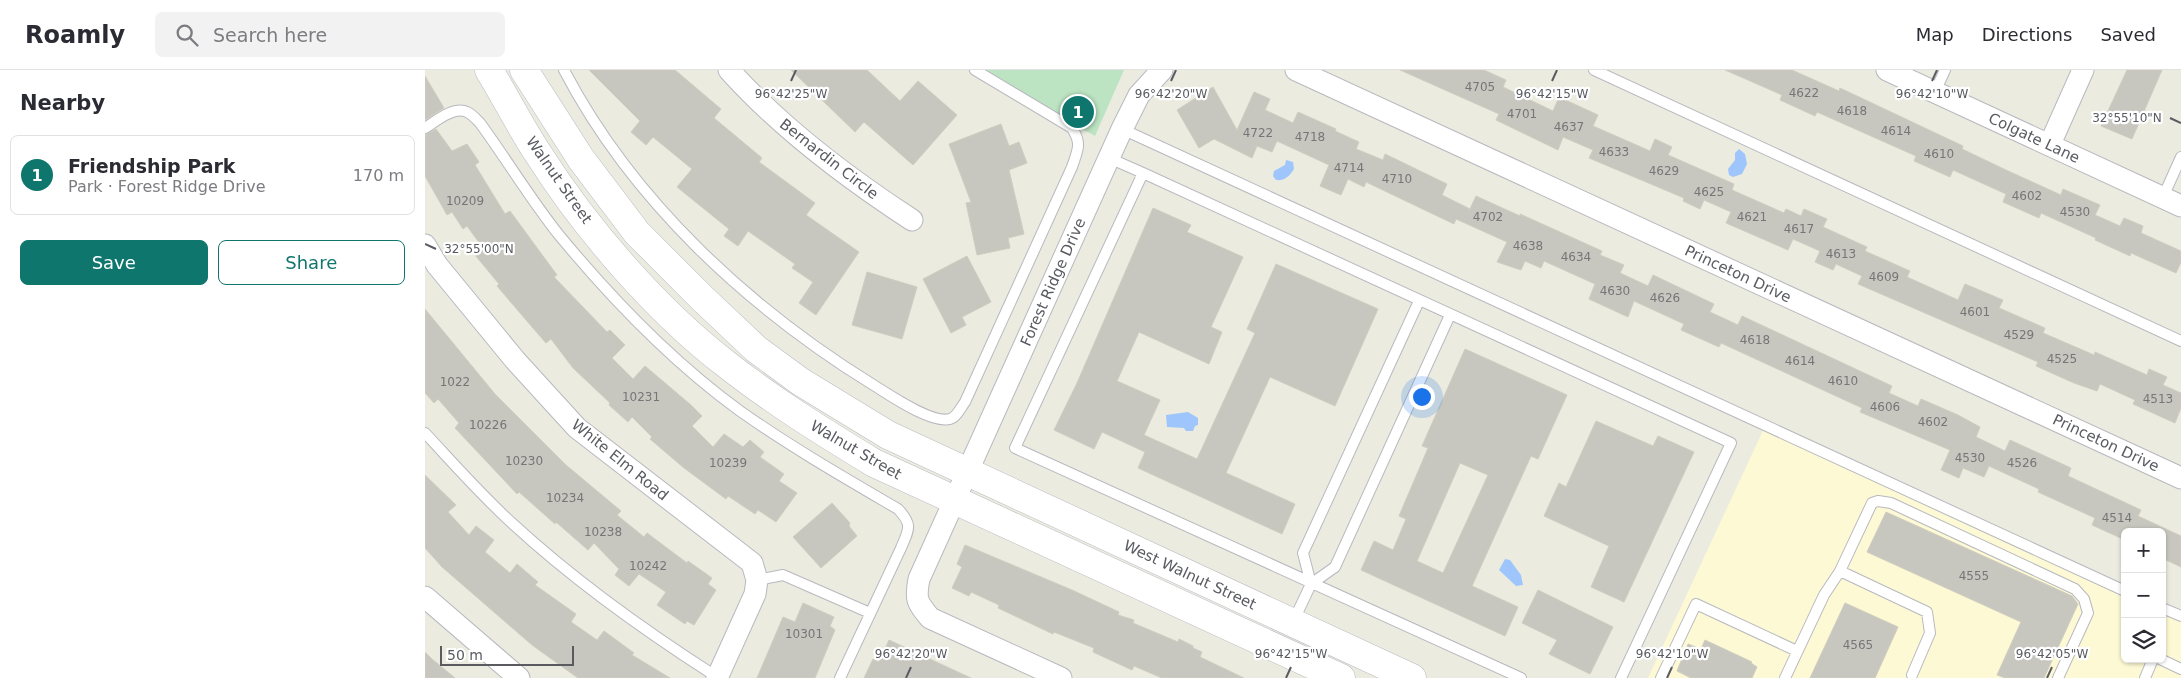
<!DOCTYPE html>
<meta charset="utf-8">
<style>
:root{--surface:#fff;--page:#f2f2f3;--text:#2b2b33;--muted:#7c7c81;--line:#e1e1e2;--accent:#0f766e}
body{margin:0;font-family:"DejaVu Sans",sans-serif;background:var(--page);color:var(--text)}
.controls{position:absolute;right:15px;bottom:15px;display:grid;overflow:hidden;border-radius:8px;box-shadow:0 1px 4px #0004}
.controls button{width:45px;height:45px;display:grid;place-items:center;padding:0;border:0;border-bottom:1px solid var(--line);background:var(--surface);color:var(--text);font:25px sans-serif}
.scale{position:absolute;left:15px;bottom:12px;width:134px;box-sizing:border-box;padding-left:5px;border:2px solid #595b61;border-top:0;font-size:14px;line-height:18px;white-space:nowrap;color:#595b61;-webkit-text-stroke:4px #fff;paint-order:stroke}
.you{position:absolute;left:996px;top:326px;width:18px;height:18px;margin:-12px;border:4px solid #fff;border-radius:50%;background:#1a73e8;box-shadow:0 0 0 8px #1a73e833}
.badge{display:grid;place-items:center;width:32px;height:32px;border-radius:50%;background:var(--accent);color:#fff;font-size:16px;font-weight:700}
.pin{position:absolute;translate:-50% -50%;border:2px solid #fff;box-shadow:0 1px 5px #0006}
.list{margin:0;padding:0;list-style:none}
h2{display:flex;justify-content:space-between;align-items:center;height:65px;margin:0;padding:0 20px;font-size:21px}
h2 small{font-size:16px;font-weight:400;color:var(--muted)}
.list li{display:grid;grid-template-columns:32px 1fr auto;gap:15px;align-items:center;box-sizing:border-box;height:80px;margin:0 10px 10px;padding:0 10px;border:1px solid var(--line);border-radius:8px}
.list b{display:block;font-size:19px;white-space:nowrap}
.list p{margin:0;font-size:16px;white-space:nowrap;color:var(--muted)}
.list em{font-size:16px;font-style:normal;color:var(--muted)}
.actions{display:flex;gap:10px;padding:15px 20px}
.actions a{flex:1;padding:11px 0;border:1px solid var(--accent);border-radius:8px;text-align:center;font-size:18px;color:var(--accent)}
.actions .main{background:var(--accent);color:#fff}
.icon{flex:none;width:28px;height:28px;fill:none;stroke:currentColor;stroke-width:2;stroke-linecap:round;stroke-linejoin:round}
.map{position:relative;flex:none;width:1756px;height:608px;overflow:hidden}
header{display:flex;align-items:center;gap:30px;box-sizing:border-box;height:70px;padding:0 25px;background:var(--surface);border-bottom:1px solid var(--line)}
header strong{font-size:24px}
nav{display:flex;gap:28px;margin-inline-start:auto;font-size:18px}
.search{width:350px;height:45px;background:var(--page);display:flex;align-items:center;gap:12px;box-sizing:border-box;padding:0 18px;border-radius:8px;color:var(--muted);font-size:19px}
main{display:flex}
aside{flex:1;background:var(--surface)}
.map>svg:first-child{display:block}
</style>
<header>
<strong>Roamly</strong>
<div class="search"><svg class="icon" aria-label="search" viewBox="0 0 24 24"><circle cx="10" cy="10" r="6"/><path d="M15 15l6 6"/></svg>Search here</div>
<nav><a>Map</a><a>Directions</a><a>Saved</a></nav>
</header>
<main>
<aside>
<h2>Nearby<small></small></h2>
<ul class="list">
<li><span class="badge">1</span><div><b>Friendship Park</b><p>Park · Forest Ridge Drive</p></div><em>170 m</em></li>
</ul>
<div class="actions"><a class="main">Save</a><a>Share</a></div>
</aside>
<div class="map">
<svg width="1756" height="608" viewBox="0 0 1756 608">
<rect width="100%" height="100%" fill="#ebebe0"/>
<!-- commercial -->
<path fill="#fcf9d4" d="M 1341,354 L 1700,515 L 1700,589 L 1737,589 L 1737,532 L 1756,541 L 1756,608 L 1223,608 Z"/>
<!-- green -->
<path fill="#bce3c2" d="M 550,0 L 699,0 L 670,66 Z"/>
<!-- water -->
<path fill="#9fc6fc" d="M 1314,79 L 1320,84 L 1322,94 L 1317,104 L 1308,107 L 1304,105 L 1303,99 L 1310,90 L 1310,83 Z
M 861,90 L 868,92 L 869,99 C 864,107 859,111 851,110 L 848,106 L 849,101 L 860,95 Z
M 763,342 L 773,348 L 773,355 L 770,356 L 768,361 L 761,361 L 759,358 L 742,357 L 741,345 Z
M 1080,489 L 1085,490 L 1096,505 L 1098,515 L 1091,516 L 1074,500 Z"/>
<!-- building -->
<path fill="#c8c7bf" stroke="#d0cdbf" fill-rule="evenodd" d="M 164,0 L 250,0 L 296,39 L 289,48 L 337,88 L 334,92 L 390,133 L 381,145 L 434,182 L 391,245 L 374,233 L 388,212 L 367,198 L 370,194 L 323,161 L 313,176 L 299,166 L 304,159 L 252,117 L 267,99 L 228,67 L 221,75 L 206,62 L 215,51 Z
M 366,0 L 442,0 L 475,31 L 493,11 L 532,45 L 488,95 L 439,52 L 430,62 Z
M 975,0 L 1059,0 L 1081,10 L 1078,17 L 1128,41 L 1134,27 L 1173,45 L 1168,56 L 1225,81 L 1230,69 L 1247,77 L 1243,85 L 1309,114 L 1307,120 L 1359,143 L 1361,139 L 1376,146 L 1379,139 L 1402,149 L 1398,157 L 1442,177 L 1440,181 L 1485,201 L 1482,207 L 1533,230 L 1540,214 L 1578,230 L 1574,238 L 1620,258 L 1618,263 L 1669,285 L 1670,282 L 1722,305 L 1724,299 L 1742,307 L 1738,315 L 1756,323 L 1756,338 L 1750,353 L 1708,334 L 1710,330 L 1675,314 L 1672,321 L 1649,313 L 1611,296 L 1613,292 L 1433,214 L 1437,206 L 1411,194 L 1408,200 L 1390,192 L 1395,181 L 1368,169 L 1363,180 L 1301,153 L 1306,142 L 1279,130 L 1275,139 L 1258,131 L 1259,128 L 1164,88 L 1168,80 L 1138,67 L 1133,80 L 1071,50 L 1074,44 Z
M 1300,0 L 1367,0 L 1414,21 L 1415,18 L 1538,76 L 1537,79 L 1581,100 L 1636,125 L 1638,119 L 1675,135 L 1670,145 L 1695,156 L 1699,148 L 1718,156 L 1716,163 L 1756,181 L 1756,192 L 1751,203 L 1706,183 L 1705,186 L 1670,170 L 1671,168 L 1616,143 L 1614,148 L 1578,132 L 1581,124 L 1528,100 L 1525,107 L 1489,91 L 1491,86 L 1392,42 L 1390,46 L 1355,30 L 1357,25 Z
M 1702,0 L 1737,0 L 1707,69 L 1676,56 Z
M 0,6 L 19,38 L 0,50 Z
M 788,17 L 812,60 L 829,22 L 845,29 L 840,40 L 868,53 L 873,42 L 911,59 L 910,61 L 934,72 L 931,79 L 958,90 L 960,84 L 1022,114 L 1017,125 L 1045,139 L 1051,126 L 1095,146 L 1095,144 L 1177,181 L 1175,185 L 1199,195 L 1195,203 L 1223,216 L 1228,205 L 1289,234 L 1285,242 L 1313,255 L 1317,246 L 1467,316 L 1464,323 L 1493,336 L 1496,329 L 1533,345 L 1555,357 L 1551,367 L 1580,381 L 1585,370 L 1646,398 L 1643,406 L 1716,440 L 1713,446 L 1756,466 L 1756,497 L 1737,488 L 1737,462 L 1700,462 L 1700,470 L 1667,455 L 1670,448 L 1613,422 L 1614,419 L 1564,396 L 1559,407 L 1538,398 L 1534,408 L 1516,400 L 1525,380 L 1435,342 L 1437,338 L 1296,273 L 1294,277 L 1256,260 L 1259,254 L 1209,231 L 1203,247 L 1164,229 L 1170,214 L 1119,191 L 1116,198 L 1100,191 L 1096,200 L 1072,192 L 1082,172 L 1031,149 L 1029,154 L 941,112 L 939,117 L 923,109 L 916,125 L 895,116 L 904,95 L 852,71 L 847,82 L 832,76 L 827,88 L 789,69 L 774,78 L 752,40 Z
M 576,54 L 584,76 L 594,72 L 602,93 L 584,100 L 599,164 L 583,168 L 585,178 L 552,185 L 541,133 L 546,132 L 524,74 Z
M 11,59 L 27,81 L 42,74 L 54,92 L 50,95 L 80,144 L 85,141 L 132,205 L 129,207 L 182,262 L 185,260 L 200,275 L 187,288 L 208,309 L 220,296 L 266,335 L 277,346 L 267,356 L 288,377 L 299,364 L 318,377 L 325,370 L 339,382 L 335,387 L 359,404 L 354,411 L 372,423 L 351,452 L 333,440 L 330,444 L 303,426 L 301,429 L 259,398 L 225,369 L 227,367 L 207,347 L 203,352 L 184,335 L 185,333 L 148,298 L 126,269 L 121,273 L 107,257 L 72,216 L 74,214 L 50,185 L 58,178 L 42,156 L 38,159 L 27,142 L 22,145 L 0,106 L 0,65 Z
M 728,138 L 766,155 L 762,162 L 818,187 L 786,257 L 797,262 L 784,294 L 714,262 L 692,311 L 735,330 L 719,365 L 772,389 L 830,263 L 822,259 L 851,194 L 953,239 L 910,336 L 845,307 L 801,403 L 870,434 L 857,464 L 713,398 L 720,382 L 677,362 L 669,379 L 629,360 L 652,313 Z
M 542,186 L 566,232 L 537,247 L 541,255 L 526,263 L 498,209 Z
M 442,202 L 492,217 L 477,269 L 427,255 Z
M 0,239 L 70,324 L 141,395 L 196,441 L 192,445 L 219,467 L 222,463 L 262,493 L 263,491 L 287,508 L 283,514 L 291,520 L 269,555 L 262,551 L 260,554 L 232,535 L 241,522 L 214,504 L 204,516 L 190,505 L 194,499 L 169,473 L 163,480 L 131,452 L 130,454 L 94,422 L 92,424 L 30,358 L 34,353 L 13,329 L 9,333 L 0,323 Z
M 1040,279 L 1142,325 L 1113,389 L 1106,386 L 1047,516 L 1093,537 L 1080,566 L 936,500 L 949,471 L 968,480 L 981,449 L 974,446 L 1003,378 L 997,376 ZM 1035,393 L 1063,405 L 1018,503 L 992,491 Z
M 1171,351 L 1228,376 L 1233,366 L 1269,382 L 1199,532 L 1166,517 L 1184,476 L 1119,446 L 1134,413 L 1141,417 Z
M 0,405 L 31,435 L 23,442 L 44,465 L 51,456 L 69,470 L 60,482 L 85,503 L 92,494 L 113,512 L 110,515 L 151,544 L 146,552 L 172,570 L 179,561 L 209,583 L 207,585 L 245,608 L 153,608 L 107,575 L 17,497 L 0,478 Z
M 407,433 L 425,453 L 424,456 L 432,466 L 396,498 L 368,467 Z
M 1461,442 L 1647,526 L 1653,534 L 1619,608 L 1580,608 L 1572,605 L 1596,552 L 1442,482 Z
M 540,475 L 647,520 L 694,542 L 693,545 L 709,550 L 708,553 L 753,572 L 754,569 L 768,576 L 768,578 L 777,582 L 775,587 L 819,608 L 737,608 L 709,596 L 707,600 L 668,582 L 669,578 L 629,562 L 628,564 L 573,538 L 574,535 L 546,522 L 544,526 L 527,518 L 537,497 L 532,494 Z
M 1113,520 L 1188,557 L 1165,604 L 1124,584 L 1132,570 L 1097,553 Z
M 378,533 L 409,547 L 405,556 L 410,560 L 390,608 L 332,608 L 358,547 L 370,552 Z
M 1420,533 L 1473,557 L 1450,608 L 1385,608 Z
M 464,570 L 520,596 L 546,608 L 439,608 L 448,589 L 454,592 Z
M 1280,570 L 1327,592 L 1326,593 L 1332,597 L 1327,608 L 1266,608 L 1252,601 L 1263,574 L 1276,579 Z
M 0,582 L 7,589 L 30,608 L 0,608 Z"/>
<g fill="none" stroke-linecap="round" stroke-linejoin="round">
<!-- service casing -->
<g stroke="#b8b9bf" stroke-width="12">
<path id="service" d="M 139,0 C 208,132 325,239 450,316 C 466,326 507,354 525,349 C 532,347 536,337 540,332 L 647,97 C 653,79 657,74 647,58 L 550,0
M 1169,0 L 1756,271
M 1510,22 L 1520,0
M 0,58 C 11,51 29,36 42,42 C 47,44 52,50 55,53 C 82,90 106,130 134,165 C 186,228 249,293 315,341 C 366,377 420,408 473,439 C 488,455 484,459 476,478 L 415,608
M 697,59 L 1700,521
M 684,88 L 718,103
M 1738,127 L 1756,87
M 0,363 C 29,394 57,426 88,454 C 151,512 220,561 292,607
M 1415,501 L 1447,433 L 1453,431 L 1466,433 L 1650,519 L 1659,529 L 1663,543 L 1633,608
M 332,510 L 358,505 L 445,543
M 886,514 L 878,483 L 994,231
M 1737,538 L 1756,546
M 868,552 L 886,514 L 910,497 L 1025,245
M 1735,589 L 1756,599
M 1096,608 L 590,378 L 718,103 L 1306,373 L 1196,608
M 1236,608 L 1271,534 L 1372,581
M 1360,608 L 1399,525 L 1415,501 L 1502,542 L 1505,563 L 1487,605
M 1720,608 L 1728,589"/>
</g>
<!-- minor casing -->
<g stroke="#b8b9bf" stroke-width="23">
<path id="minor" d="M 304,0 C 357,59 421,107 487,150
M 871,0 L 1756,408
M 1462,0 L 1756,136
M 1625,74 L 1658,0
M 0,175 L 12,195 L 90,290 L 152,358 L 327,493 L 332,510 L 330,524 L 292,608
M 0,527 L 94,608
M 636,608 L 505,548 C 492,532 490,530 494,509 L 697,59 L 714,25 L 737,0"/>
</g>
<!-- secondary casing -->
<g stroke="#b9bbc2" stroke-width="29">
<path id="secondary" d="M 64,0 C 81,28 96,58 114,85 C 161,159 232,241 301,294 C 348,331 398,362 449,393 L 916,608
M 99,0 L 156,89 L 212,163 L 277,228 L 331,279 L 376,312 L 463,365 L 987,608"/>
</g>
<!-- service -->
<use href="#service" stroke="#fff" stroke-width="10"/>
<!-- minor -->
<use href="#minor" stroke="#fff" stroke-width="21"/>
<!-- secondary -->
<use href="#secondary" stroke="#fff" stroke-width="28"/>
</g>
<!-- ticks -->
<path fill="none" stroke="#595b61" stroke-width="2" d="M 366,11 L 371,0M 746,11 L 751,0M 1127,11 L 1132,0M 1507,11 L 1512,0M 1745,48 L 1756,53M 0,174 L 11,179M 481,608 L 486,597M 861,608 L 866,597M 1242,608 L 1247,597M 1622,608 L 1627,597"/>
<g text-anchor="middle" stroke-width="4.5" stroke-linejoin="round" paint-order="stroke">
<!-- number labels -->
<g font-size="12" fill="#757678">
<text x="1055" y="21">4705</text>
<text x="1379" y="27">4622</text>
<text x="1427" y="45">4618</text>
<text x="1097" y="48">4701</text>
<text x="1144" y="61">4637</text>
<text x="1471" y="65">4614</text>
<text x="833" y="67">4722</text>
<text x="885" y="71">4718</text>
<text x="1189" y="86">4633</text>
<text x="1514" y="88">4610</text>
<text x="924" y="102">4714</text>
<text x="1239" y="105">4629</text>
<text x="972" y="113">4710</text>
<text x="1284" y="126">4625</text>
<text x="1602" y="130">4602</text>
<text x="40" y="135">10209</text>
<text x="1650" y="146">4530</text>
<text x="1063" y="151">4702</text>
<text x="1327" y="151">4621</text>
<text x="1374" y="163">4617</text>
<text x="1103" y="180">4638</text>
<text x="1416" y="188">4613</text>
<text x="1151" y="191">4634</text>
<text x="1459" y="211">4609</text>
<text x="1190" y="225">4630</text>
<text x="1240" y="232">4626</text>
<text x="1550" y="246">4601</text>
<text x="1594" y="269">4529</text>
<text x="1330" y="274">4618</text>
<text x="1637" y="293">4525</text>
<text x="1375" y="295">4614</text>
<text x="1418" y="315">4610</text>
<text x="30" y="316">1022</text>
<text x="216" y="331">10231</text>
<text x="1733" y="333">4513</text>
<text x="1460" y="341">4606</text>
<text x="1508" y="356">4602</text>
<text x="63" y="359">10226</text>
<text x="1545" y="392">4530</text>
<text x="99" y="395">10230</text>
<text x="303" y="397">10239</text>
<text x="1597" y="397">4526</text>
<text x="140" y="432">10234</text>
<text x="1692" y="452">4514</text>
<text x="178" y="466">10238</text>
<text x="223" y="500">10242</text>
<text x="1549" y="510">4555</text>
<text x="379" y="568">10301</text>
<text x="1433" y="579">4565</text>
</g>
<!-- street labels -->
<g font-size="15" fill="#595b61" stroke="#fff">
<text transform="translate(1609 68) rotate(25)" y="5">Colgate Lane</text>
<text transform="translate(404 89) rotate(38)" y="5">Bernardin Circle</text>
<text transform="translate(134 110) rotate(55)" y="5">Walnut Street</text>
<text transform="translate(1313 204) rotate(25)" y="5">Princeton Drive</text>
<text transform="translate(628 212) rotate(-66)" y="5">Forest Ridge Drive</text>
<text transform="translate(1681 373) rotate(25)" y="5">Princeton Drive</text>
<text transform="translate(431 380) rotate(30)" y="5">Walnut Street</text>
<text transform="translate(195 390) rotate(39)" y="5">White Elm Road</text>
<text transform="translate(765 505) rotate(25)" y="5">West Walnut Street</text>
</g>
</g>
<g font-size="12" text-anchor="middle" fill="#595b61" stroke="#fff" stroke-width="4.5" stroke-linejoin="round" paint-order="stroke">
<text x="366" y="28">96°42'25"W</text>
<text x="746" y="28">96°42'20"W</text>
<text x="1127" y="28">96°42'15"W</text>
<text x="1507" y="28">96°42'10"W</text>
<text x="1702" y="52">32°55'10"N</text>
<text x="54" y="183">32°55'00"N</text>
<text x="486" y="588">96°42'20"W</text>
<text x="866" y="588">96°42'15"W</text>
<text x="1247" y="588">96°42'10"W</text>
<text x="1627" y="588">96°42'05"W</text>
</g>
</svg>
<div class="controls">
<button>+</button>
<button>−</button>
<button><svg class="icon" aria-label="layers" viewBox="0 0 24 24"><path d="M12 4l9 5-9 5-9-5zM3 14l9 5 9-5"/></svg></button>
</div>
<div class="scale">50 m</div>
<div class="you"></div>
<div class="pin badge" style="left:653px;top:42px">1</div>
</div>
</main>
